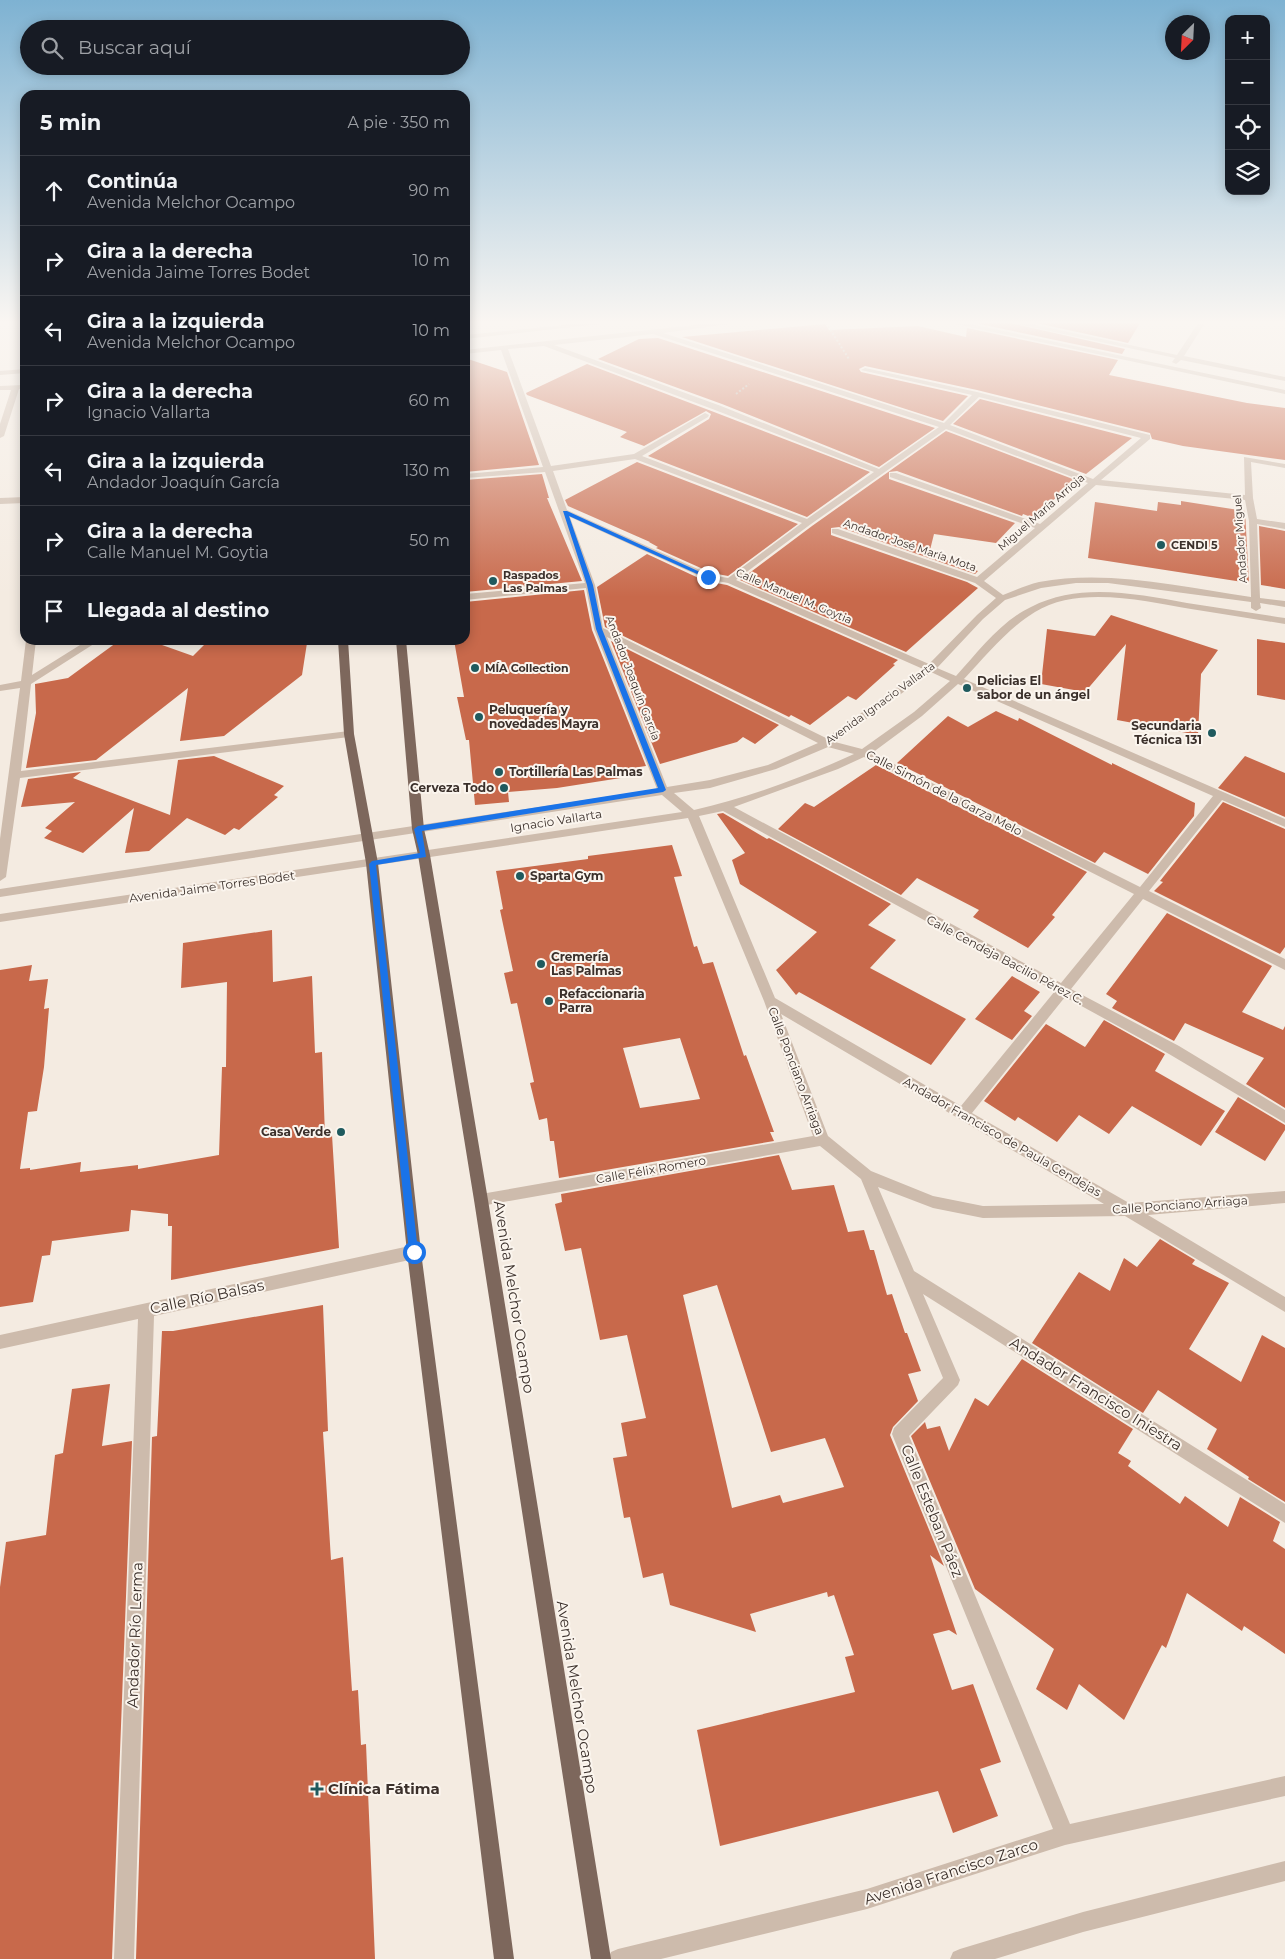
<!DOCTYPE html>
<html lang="es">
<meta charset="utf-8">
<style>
:root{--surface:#171b24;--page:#242831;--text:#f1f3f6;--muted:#9ea1a6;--line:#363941}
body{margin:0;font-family:Montserrat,sans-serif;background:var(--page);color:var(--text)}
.controls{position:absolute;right:15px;top:15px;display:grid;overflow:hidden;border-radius:10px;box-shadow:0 2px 12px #0003}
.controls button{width:45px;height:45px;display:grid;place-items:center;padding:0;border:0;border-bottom:1px solid var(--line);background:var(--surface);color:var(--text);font:25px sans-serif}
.compass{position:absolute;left:1165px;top:15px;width:45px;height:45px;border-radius:50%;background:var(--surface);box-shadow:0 2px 12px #0003;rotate:204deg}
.stop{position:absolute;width:15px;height:15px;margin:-11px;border:4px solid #1a73e8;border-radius:50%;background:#fff}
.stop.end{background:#1a73e8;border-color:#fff;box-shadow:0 1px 5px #0008}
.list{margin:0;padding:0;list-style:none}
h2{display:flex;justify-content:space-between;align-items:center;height:65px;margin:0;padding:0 20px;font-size:21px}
h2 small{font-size:16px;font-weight:400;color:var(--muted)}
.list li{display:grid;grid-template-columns:32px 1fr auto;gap:15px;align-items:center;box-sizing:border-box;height:70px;padding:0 20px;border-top:1px solid var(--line)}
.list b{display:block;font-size:19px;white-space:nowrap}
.list p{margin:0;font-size:16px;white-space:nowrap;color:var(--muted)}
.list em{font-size:16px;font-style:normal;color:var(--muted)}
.icon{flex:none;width:28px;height:28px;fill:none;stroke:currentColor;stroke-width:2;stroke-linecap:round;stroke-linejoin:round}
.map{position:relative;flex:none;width:1285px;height:1959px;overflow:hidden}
.search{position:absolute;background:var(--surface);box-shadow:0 2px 12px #0003;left:20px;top:20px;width:450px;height:55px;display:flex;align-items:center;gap:12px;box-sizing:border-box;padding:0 18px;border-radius:28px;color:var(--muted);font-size:19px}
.panel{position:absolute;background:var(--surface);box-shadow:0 2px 12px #0003;left:20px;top:90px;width:450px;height:555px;border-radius:15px}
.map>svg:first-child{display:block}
</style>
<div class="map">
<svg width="1285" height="1959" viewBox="0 0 1285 1959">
<rect width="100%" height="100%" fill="#f4ebe1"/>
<!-- building -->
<path fill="#c8694b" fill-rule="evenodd" d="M 975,323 L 1010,323 L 1125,349 L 1122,354 Z
M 1036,323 L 1140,323 L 1128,343 Z
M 825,324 L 829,330 L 918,326 L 966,337 L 967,328 L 1118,360 L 1109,375 L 1247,403 L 1285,408 L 1285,460 L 1183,446 L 1152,439 L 1150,433 L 977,390 L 865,366 L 859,369 L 861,372 L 968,396 L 943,421 L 682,337 Z
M 658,338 L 935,428 L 879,467 L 722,404 L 598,359 L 639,339 Z
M 465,358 L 507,372 L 539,465 L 465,472 Z
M 587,364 L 714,412 L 870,472 L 807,517 L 648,456 L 709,419 L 711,414 L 706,411 L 644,446 L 620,437 L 627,432 L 527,395 L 526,393 Z
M 980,399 L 1132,438 L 1086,474 L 953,424 Z
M 946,431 L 1078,481 L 1031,517 L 1023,514 L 1022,516 L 897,471 L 889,472 L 889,479 L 1015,523 L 996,543 L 934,534 L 929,554 L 978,571 L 975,574 L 839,527 L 831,528 L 831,535 L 967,582 L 978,588 L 906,652 L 740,580 L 812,526 Z
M 637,462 L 798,524 L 728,576 L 712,573 L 656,548 L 658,547 L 649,542 L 650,542 L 568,506 L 565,500 Z
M 542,474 L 549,498 L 547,498 L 582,581 L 465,592 L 465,480 Z
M 1181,501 L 1245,511 L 1249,583 L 1088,558 L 1095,502 L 1157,511 L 1158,502 L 1181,505 Z
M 1259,526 L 1285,531 L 1285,589 L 1261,585 Z
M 647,554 L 705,581 L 727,585 L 898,660 L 893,664 L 895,665 L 856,700 L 848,696 L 810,725 L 791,715 L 789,717 L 605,627 L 597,587 Z
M 584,590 L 592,630 L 646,766 L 625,769 L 627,777 L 557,788 L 508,792 L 509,802 L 475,805 L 469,740 L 466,740 L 457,697 L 464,697 L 454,640 L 465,640 L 465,602 Z
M 1111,615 L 1218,650 L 1201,674 L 1198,735 L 1117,720 L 1126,644 L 1085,692 L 1041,684 L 1047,629 L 1095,636 Z
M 1257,639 L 1285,643 L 1285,700 L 1257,695 Z
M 120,640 L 148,640 L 193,656 L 209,640 L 268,640 L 263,645 L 307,643 L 302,675 L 224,736 L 180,741 L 188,688 L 96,760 L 26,768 L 36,713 L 35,684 L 68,678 Z
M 611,641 L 779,725 L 755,744 L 743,737 L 737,742 L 660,764 Z
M 996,711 L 1018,721 L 1019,718 L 1112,765 L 1112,763 L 1195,803 L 1194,816 L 1148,874 L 1104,852 L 1095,863 L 897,763 L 948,716 L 968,727 Z
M 214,756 L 284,786 L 274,795 L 278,797 L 239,830 L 234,828 L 225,835 L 187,818 L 149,851 L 125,853 L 134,808 L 83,853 L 44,838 L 52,831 L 45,828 L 75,802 L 21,807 L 28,779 L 81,772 L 73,778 L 170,815 L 178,760 Z
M 1245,756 L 1285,773 L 1285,817 L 1218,788 Z
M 876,765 L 1087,872 L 1052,915 L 1055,917 L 1028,948 L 973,917 L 979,910 L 917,878 L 901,895 L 778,829 L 805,803 L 814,807 Z
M 1223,802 L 1285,829 L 1285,947 L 1280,954 L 1154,891 L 1163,882 L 1160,881 Z
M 723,813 L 767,839 L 769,838 L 891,904 L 868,925 L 896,940 L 870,968 L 966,1019 L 931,1065 L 799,992 L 796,995 L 776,970 L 817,932 L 740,884 L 732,860 L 745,853 L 717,814 Z
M 672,845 L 682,876 L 674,877 L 694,947 L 697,946 L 703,964 L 713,962 L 744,1056 L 746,1055 L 774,1132 L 770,1132 L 774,1141 L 559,1178 L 554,1141 L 550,1141 L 547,1118 L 539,1120 L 530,1083 L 534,1082 L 517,1003 L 511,1004 L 504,973 L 513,971 L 500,910 L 503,909 L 496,871 L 588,859 L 588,856 ZM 680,1038 L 700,1099 L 640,1108 L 623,1048 Z
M 1167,913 L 1272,966 L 1242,1012 L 1283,1030 L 1285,1026 L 1285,1108 L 1246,1084 L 1264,1058 L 1185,1023 L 1174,1041 L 1112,1008 L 1117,1001 L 1106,994 Z
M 272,930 L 273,982 L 312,976 L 315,1053 L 322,1052 L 325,1136 L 332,1135 L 339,1248 L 171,1280 L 172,1226 L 168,1226 L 168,1214 L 131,1210 L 129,1231 L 52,1241 L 50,1255 L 42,1256 L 33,1302 L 0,1307 L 0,970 L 32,965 L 29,981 L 48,979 L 44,1009 L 49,1008 L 44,1067 L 37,1111 L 28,1112 L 20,1169 L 30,1168 L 30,1170 L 81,1162 L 80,1172 L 138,1165 L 138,1169 L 219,1155 L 222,1067 L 226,1067 L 227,982 L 181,988 L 183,943 Z
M 1012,976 L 1040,992 L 1024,1011 L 1032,1016 L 1012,1040 L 975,1019 Z
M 1104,1020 L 1165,1054 L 1155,1071 L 1225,1111 L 1201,1146 L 1132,1106 L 1109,1134 L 1079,1115 L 1057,1142 L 1018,1117 L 1015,1121 L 984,1101 L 1046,1024 L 1085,1047 Z
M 1238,1097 L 1285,1125 L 1285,1130 L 1265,1161 L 1215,1132 Z
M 779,1155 L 792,1190 L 834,1185 L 848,1232 L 864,1230 L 870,1250 L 874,1250 L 887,1295 L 892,1294 L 905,1333 L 907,1333 L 921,1371 L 908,1374 L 918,1401 L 893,1427 L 890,1435 L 944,1566 L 930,1555 L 957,1635 L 949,1630 L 933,1634 L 952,1690 L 973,1684 L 1001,1762 L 980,1769 L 998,1816 L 953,1833 L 938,1791 L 720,1846 L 697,1730 L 855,1692 L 845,1657 L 854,1655 L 834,1595 L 828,1597 L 827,1592 L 750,1614 L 756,1632 L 670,1605 L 663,1573 L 643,1578 L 630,1517 L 624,1518 L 613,1458 L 627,1456 L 621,1423 L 646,1418 L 627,1335 L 600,1340 L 581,1248 L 565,1251 L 555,1204 L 562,1202 L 561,1194 ZM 717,1285 L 771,1452 L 825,1438 L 844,1487 L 783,1503 L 780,1495 L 732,1508 L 683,1295 Z
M 1160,1239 L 1195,1260 L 1192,1264 L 1229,1283 L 1189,1349 L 1241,1382 L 1262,1335 L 1285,1348 L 1285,1502 L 1248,1479 L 1249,1477 L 1207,1449 L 1217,1429 L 1158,1390 L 1143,1413 L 1032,1343 L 1079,1272 L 1110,1291 L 1124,1258 L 1137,1267 Z
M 323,1305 L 328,1431 L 323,1432 L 331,1560 L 343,1557 L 352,1691 L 358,1690 L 361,1745 L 366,1744 L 375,1959 L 136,1959 L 152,1437 L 157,1436 L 162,1331 L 173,1331 Z
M 1022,1359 L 1133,1429 L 1118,1453 L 1131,1461 L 1128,1466 L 1180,1504 L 1185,1496 L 1228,1527 L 1240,1497 L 1280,1522 L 1273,1541 L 1285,1549 L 1285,1654 L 1244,1626 L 1242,1631 L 1187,1593 L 1166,1648 L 1162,1645 L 1124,1720 L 1079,1684 L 1067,1710 L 1036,1689 L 1054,1649 L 975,1589 L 911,1436 L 925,1422 L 927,1429 L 940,1426 L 949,1451 L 975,1398 L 988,1406 Z
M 110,1384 L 102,1446 L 132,1441 L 112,1959 L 0,1959 L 0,1587 L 6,1542 L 46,1535 L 55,1455 L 63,1453 L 72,1389 Z"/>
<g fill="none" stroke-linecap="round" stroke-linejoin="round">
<!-- path -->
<path stroke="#b9a596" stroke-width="2" stroke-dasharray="2 2" stroke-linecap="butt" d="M 826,323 L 849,359
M 736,394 L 749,384"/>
<!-- minor -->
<path fill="#cdbbac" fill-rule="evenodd" d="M 583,323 L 609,323 L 465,339 L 465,335 Z
M 713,323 L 737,323 L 663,333 L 944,423 L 972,395 L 861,370 L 865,368 L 977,392 L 1150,435 L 1150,439 L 1101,480 L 1245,495 L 1244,457 L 1285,464 L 1285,468 L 1251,462 L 1253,498 L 1257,519 L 1285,523 L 1285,529 L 1257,524 L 1260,598 L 1285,601 L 1285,607 L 1260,603 L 1261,608 L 1256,611 L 1251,608 L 1251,602 L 1108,583 L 1076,583 L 1041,588 L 1005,600 L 983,619 L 937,668 L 956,676 C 978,652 1001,621 1031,607 C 1080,582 1136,594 1187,603 C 1220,608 1252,613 1285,618 L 1285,624 C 1254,619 1223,614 1191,609 C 1145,601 1078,585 1035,612 C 1007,629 986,656 964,679 L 1285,819 L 1285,827 L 1222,800 L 1149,891 L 1285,959 L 1285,970 L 1143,899 L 1071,989 L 1179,1046 L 1285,1110 L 1285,1123 L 1169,1054 L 1065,997 L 972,1113 L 1129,1203 L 1285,1191 L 1285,1203 L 1148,1215 L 1285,1297 L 1285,1312 L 1125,1216 L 983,1218 L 933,1208 L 878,1187 L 914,1271 L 1285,1504 L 1285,1523 L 923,1294 L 960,1380 L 958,1385 L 909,1436 L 1070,1824 L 1285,1776 L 1285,1796 L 1065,1845 L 867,1909 L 661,1959 L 608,1959 L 611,1952 L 618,1949 L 867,1889 L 1053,1829 L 892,1434 L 894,1428 L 943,1378 L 861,1179 L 820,1146 L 481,1206 L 476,1204 L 474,1200 L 476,1196 L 481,1194 L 813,1136 L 764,1001 L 688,818 L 0,922 L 0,914 L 682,812 L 662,795 L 0,897 L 0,889 L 657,789 L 594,629 L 586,588 L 465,600 L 465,594 L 585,583 L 545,472 L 465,478 L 465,474 L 543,467 L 501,350 L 465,354 L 465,350 ZM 653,334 L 939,427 L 879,469 L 721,406 L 554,345 ZM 544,346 L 715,410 L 874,472 L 807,519 L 642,456 L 708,417 L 709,415 L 705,413 L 634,454 L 551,466 L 508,349 ZM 979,397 L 1141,438 L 1093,479 L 950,425 ZM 946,429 L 1088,483 L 1040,524 L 896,473 L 890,473 L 890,477 L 1035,528 L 977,577 L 838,529 L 832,529 L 832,533 L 975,583 L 996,598 L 977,615 L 929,664 L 736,580 L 811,524 ZM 635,459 L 802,523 L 728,578 L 711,575 L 567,510 L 553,471 ZM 1096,485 L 1245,500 L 1249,521 L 1251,597 C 1182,587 1108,569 1039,582 C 1027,585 1015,590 1003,595 L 984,581 ZM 570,517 L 706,579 L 728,583 L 923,669 L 826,738 L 603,628 L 595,585 ZM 607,637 L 818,743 L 768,765 L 710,780 L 667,787 ZM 931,672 L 950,681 L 914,712 L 862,749 L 835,742 ZM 958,684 L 1213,796 L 1140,887 L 872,753 L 922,716 ZM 828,747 L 854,754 C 804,777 747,798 694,810 L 674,793 L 710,788 L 776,769 ZM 864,757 L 1134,894 L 1061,983 L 734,807 L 838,769 ZM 723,811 L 1055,991 L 961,1106 L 775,998 L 699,816 ZM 781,1014 L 1104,1204 L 983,1206 L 933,1196 L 871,1171 L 828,1136 Z
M 951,323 L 965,323 L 1285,390 L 1285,394 Z
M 1012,323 L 1026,323 L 1177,355 L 1198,323 L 1205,323 L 1184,356 L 1285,377 L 1285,381 L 1181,360 L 1176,364 L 1172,362 L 1175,358 Z
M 25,369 L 25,373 L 0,375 L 0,371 Z
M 22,385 L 25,388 L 19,389 L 4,436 L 0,438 L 0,424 L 11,390 L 0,390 L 0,386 Z
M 25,497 L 25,503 L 0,504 L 0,498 Z
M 26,640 L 36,640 L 32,675 L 88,640 L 100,640 L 31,684 L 21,771 L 349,731 L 354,734 L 349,737 L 20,778 L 6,877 L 0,881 L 0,839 L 20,688 L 0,691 L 0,685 L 21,681 Z
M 414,1245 L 419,1247 L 421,1252 L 419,1257 L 414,1259 L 154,1316 L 134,1959 L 114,1959 L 138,1319 L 0,1349 L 0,1335 Z
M 1285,1861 L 1285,1881 L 1083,1932 L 995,1959 L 950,1959 L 953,1952 L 960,1949 L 1083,1912 Z"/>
<!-- major -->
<path fill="#7d675c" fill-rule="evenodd" d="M 338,640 L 348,640 L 354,734 L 378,863 L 421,1252 L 514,1959 L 494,1959 L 407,1252 L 366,863 L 344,734 Z
M 396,640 L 406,640 L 424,829 L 430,855 L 488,1200 L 611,1959 L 591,1959 L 474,1200 L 418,855 L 412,829 Z"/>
</g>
<!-- sky -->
<linearGradient id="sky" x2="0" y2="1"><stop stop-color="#7eb2d2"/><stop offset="0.54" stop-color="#faf6f2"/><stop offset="1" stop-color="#faf6f2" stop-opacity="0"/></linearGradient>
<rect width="1285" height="597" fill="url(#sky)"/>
<!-- route -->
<path fill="#1a73e8" d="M 563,511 L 567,511 L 711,577 L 706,578 L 569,516 L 593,585 L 602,629 L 666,790 L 663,792 L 422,831 L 426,857 L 376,865 L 418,1252 L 414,1257 L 409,1252 L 369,864 L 372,861 L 420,853 L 414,829 L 418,826 L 658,788 L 596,629 L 587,585 Z"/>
<!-- markers -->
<g fill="#1f5a5e" stroke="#fbf5ee" stroke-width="2">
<circle cx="1161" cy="545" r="5"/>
<circle cx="493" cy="581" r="5"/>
<circle cx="475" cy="668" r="5"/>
<circle cx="967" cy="688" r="5"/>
<circle cx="479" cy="717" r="5"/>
<circle cx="1212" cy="733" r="5"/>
<circle cx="499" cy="772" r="5"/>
<circle cx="504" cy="788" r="5"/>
<circle cx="520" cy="876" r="5"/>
<circle cx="541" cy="964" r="5"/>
<circle cx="549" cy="1001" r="5"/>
<circle cx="341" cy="1132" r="5"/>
<path d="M314.5 1781.5h5v5h5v5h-5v5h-5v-5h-5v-5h5z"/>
</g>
<g text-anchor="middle" stroke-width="4" stroke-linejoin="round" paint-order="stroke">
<!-- far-street labels -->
<g font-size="11" fill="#3b302b" stroke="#fbf5ee">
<text transform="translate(1041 512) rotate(-41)" y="4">Miguel María Arrioja</text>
<text transform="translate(1240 539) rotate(-94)" y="4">Andador Miguel</text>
<text transform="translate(910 545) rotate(19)" y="4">Andador José María Mota</text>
<text transform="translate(794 596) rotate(23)" y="4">Calle Manuel M. Goytia</text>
<text transform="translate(633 678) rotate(69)" y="4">Andador Joaquín García</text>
<text transform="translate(880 703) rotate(-36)" y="4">Avenida Ignacio Vallarta</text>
</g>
<!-- far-poi labels -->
<g font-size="11" font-weight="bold" fill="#3b302b" stroke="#fbf5ee" text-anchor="start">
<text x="1171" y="549">CENDI 5</text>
<text x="503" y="579">Raspados<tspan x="503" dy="13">Las Palmas</tspan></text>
<text x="485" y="672">MÍA Collection</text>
</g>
<!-- poi labels -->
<g font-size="12" font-weight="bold" fill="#3b302b" stroke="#fbf5ee" text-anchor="start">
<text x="977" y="685">Delicias El<tspan x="977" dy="14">sabor de un ángel</tspan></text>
<text x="489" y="714">Peluquería y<tspan x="489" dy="14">novedades Mayra</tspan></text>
<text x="1202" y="730" text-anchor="end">Secundaria<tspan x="1202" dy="14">Técnica 131</tspan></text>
<text x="509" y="776">Tortillería Las Palmas</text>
<text x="494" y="792" text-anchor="end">Cerveza Todo</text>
<text x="530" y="880">Sparta Gym</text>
<text x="551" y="961">Cremería<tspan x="551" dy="14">Las Palmas</tspan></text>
<text x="559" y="998">Refaccionaria<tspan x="559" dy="14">Parra</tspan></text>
<text x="331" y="1136" text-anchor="end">Casa Verde</text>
</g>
<!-- street labels -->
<g font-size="12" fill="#3b302b" stroke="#fbf5ee">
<text transform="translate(944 793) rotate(27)" y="4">Calle Simón de la Garza Melo</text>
<text transform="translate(556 821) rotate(-9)" y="4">Ignacio Vallarta</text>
<text transform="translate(212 887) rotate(-8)" y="4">Avenida Jaime Torres Bodet</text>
<text transform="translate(1005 960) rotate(28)" y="4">Calle Cendeja Bacilio Pérez C.</text>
<text transform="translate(796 1071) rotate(69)" y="4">Calle Ponciano Arriaga</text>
<text transform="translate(1002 1137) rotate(30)" y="4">Andador Francisco de Paula Cendejas</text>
<text transform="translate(651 1170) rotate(-10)" y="4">Calle Félix Romero</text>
<text transform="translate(1180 1205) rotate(-4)" y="4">Calle Ponciano Arriaga</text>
</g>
<!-- near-street labels -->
<g font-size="15" fill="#3b302b" stroke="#fbf5ee">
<text transform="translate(207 1297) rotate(-12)" y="5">Calle Río Balsas</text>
<text transform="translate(514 1297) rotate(81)" y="5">Avenida Melchor Ocampo</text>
<text transform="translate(1096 1394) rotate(32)" y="5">Andador Francisco Iniestra</text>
<text transform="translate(932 1511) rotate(68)" y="5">Calle Esteban Páez</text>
<text transform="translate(135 1635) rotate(-88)" y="5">Andador Río Lerma</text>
<text transform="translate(577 1697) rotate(81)" y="5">Avenida Melchor Ocampo</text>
<text transform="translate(951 1872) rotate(-18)" y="5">Avenida Francisco Zarco</text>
</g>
<!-- near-poi labels -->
<g font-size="15" font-weight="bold" fill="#3b302b" stroke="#fbf5ee" text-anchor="start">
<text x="328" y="1794">Clínica Fátima</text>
</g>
</g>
</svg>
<div class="controls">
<button>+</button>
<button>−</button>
<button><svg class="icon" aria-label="locate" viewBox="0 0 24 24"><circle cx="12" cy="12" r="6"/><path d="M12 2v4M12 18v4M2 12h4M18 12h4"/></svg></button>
<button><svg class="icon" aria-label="layers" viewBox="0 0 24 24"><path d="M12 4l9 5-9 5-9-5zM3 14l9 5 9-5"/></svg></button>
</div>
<svg class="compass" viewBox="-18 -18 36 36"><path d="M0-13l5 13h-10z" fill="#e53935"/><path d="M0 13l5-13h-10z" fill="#9ea1a6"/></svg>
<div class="stop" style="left:414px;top:1252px"></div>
<div class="stop end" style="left:708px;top:577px"></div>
<div class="search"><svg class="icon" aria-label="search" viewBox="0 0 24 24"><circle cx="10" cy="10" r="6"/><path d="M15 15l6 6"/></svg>Buscar aquí</div>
<section class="panel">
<h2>5 min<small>A pie · 350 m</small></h2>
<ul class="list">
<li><svg class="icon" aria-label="ahead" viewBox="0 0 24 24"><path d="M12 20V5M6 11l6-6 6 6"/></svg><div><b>Continúa</b><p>Avenida Melchor Ocampo</p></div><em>90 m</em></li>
<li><svg class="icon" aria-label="right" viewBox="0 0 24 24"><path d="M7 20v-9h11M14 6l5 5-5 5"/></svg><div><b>Gira a la derecha</b><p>Avenida Jaime Torres Bodet</p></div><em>10 m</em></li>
<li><svg class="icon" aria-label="left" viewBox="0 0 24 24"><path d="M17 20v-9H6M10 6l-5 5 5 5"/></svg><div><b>Gira a la izquierda</b><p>Avenida Melchor Ocampo</p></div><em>10 m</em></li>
<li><svg class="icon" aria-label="right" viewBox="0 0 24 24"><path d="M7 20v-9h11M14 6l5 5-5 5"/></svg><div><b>Gira a la derecha</b><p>Ignacio Vallarta</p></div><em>60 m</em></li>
<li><svg class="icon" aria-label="left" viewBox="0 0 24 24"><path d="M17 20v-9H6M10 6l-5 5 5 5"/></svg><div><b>Gira a la izquierda</b><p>Andador Joaquín García</p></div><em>130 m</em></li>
<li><svg class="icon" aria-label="right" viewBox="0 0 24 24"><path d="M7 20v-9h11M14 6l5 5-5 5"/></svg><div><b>Gira a la derecha</b><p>Calle Manuel M. Goytia</p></div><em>50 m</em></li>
<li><svg class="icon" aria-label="arrive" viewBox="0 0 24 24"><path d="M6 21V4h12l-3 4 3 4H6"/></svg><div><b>Llegada al destino</b></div></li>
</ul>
</section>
</div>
